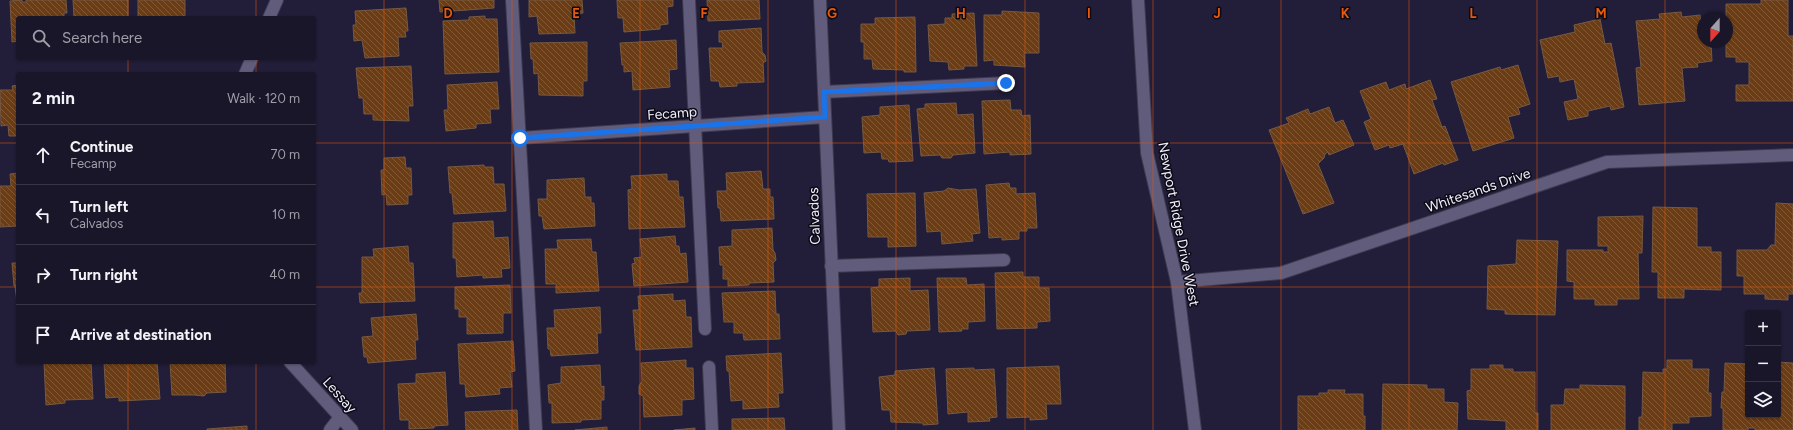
<!DOCTYPE html>
<meta charset="utf-8">
<style>
:root{--surface:#1a162a;--page:#272336;--text:#f1f3f6;--muted:#9f9fa8;--line:#383547}
body{margin:0;font-family:Figtree,sans-serif;background:var(--page);color:var(--text)}
.controls{position:absolute;right:12px;bottom:12px;display:grid;overflow:hidden;border-radius:4px;box-shadow:0 1px 3px #0004}
.controls button{width:36px;height:36px;display:grid;place-items:center;padding:0;border:0;border-bottom:1px solid var(--line);background:var(--surface);color:var(--text);font:20px sans-serif}
.compass{position:absolute;left:1697px;top:12px;width:36px;height:36px;border-radius:50%;background:var(--surface);box-shadow:0 1px 3px #0004;rotate:201deg}
.stop{position:absolute;width:12px;height:12px;margin:-9px;border:3px solid #1a73e8;border-radius:50%;background:#fff}
.stop.end{background:#1a73e8;border-color:#fff;box-shadow:0 1px 4px #0008}
.list{margin:0;padding:0;list-style:none}
h2{display:flex;justify-content:space-between;align-items:center;height:52px;margin:0;padding:0 16px;font-size:17px}
h2 small{font-size:13px;font-weight:400;color:var(--muted)}
.list li{display:grid;grid-template-columns:26px 1fr auto;gap:12px;align-items:center;box-sizing:border-box;height:60px;padding:0 16px;border-top:1px solid var(--line)}
.list b{display:block;font-size:15px;white-space:nowrap}
.list p{margin:0;font-size:13px;white-space:nowrap;color:var(--muted)}
.list em{font-size:13px;font-style:normal;color:var(--muted)}
.icon{flex:none;width:22px;height:22px;fill:none;stroke:currentColor;stroke-width:2;stroke-linecap:round;stroke-linejoin:round}
.map{position:relative;flex:none;width:1793px;height:430px;overflow:hidden}
.search{position:absolute;background:var(--surface);box-shadow:0 1px 3px #0004;left:16px;top:16px;width:300px;height:44px;display:flex;align-items:center;gap:10px;box-sizing:border-box;padding:0 14px;border-radius:4px;color:var(--muted);font-size:15px}
.panel{position:absolute;background:var(--surface);box-shadow:0 1px 3px #0004;left:16px;top:72px;width:300px;height:292px;border-radius:4px}
.map>svg:first-child{display:block}
</style>
<div class="map">
<svg width="1793" height="430" viewBox="0 0 1793 430">
<defs>
<pattern id="building-back-hatch" width="6" height="6" patternUnits="userSpaceOnUse"><rect width="6" height="6" fill="#6c3d14"/><path d="M-1 5l2 2M0 0l6 6M5-1l2 2" fill="none" stroke="#815937"/></pattern>
</defs>
<rect width="100%" height="100%" fill="#221d38"/>
<!-- building -->
<path fill="url(#building-back-hatch)" stroke="#755943" d="M 22,0 L 22,2 L 26,2 L 26,0 L 66,0 L 67,13 L 64,13 L 64,18 L 18,18 L 18,41 L 12,42 L 10,1 Z
M 73,0 L 128,0 L 128,18 L 74,18 Z
M 138,0 L 185,0 L 185,18 L 138,18 Z
M 439,0 L 494,0 L 494,8 L 440,12 Z
M 529,0 L 582,0 L 583,13 L 574,14 L 575,33 L 539,34 L 537,16 L 529,17 Z
M 617,0 L 673,0 L 673,6 L 667,7 L 668,24 L 660,25 L 660,29 L 624,32 L 623,18 L 618,18 Z
M 707,0 L 759,0 L 760,19 L 708,21 Z
M 1761,0 L 1788,0 L 1788,36 L 1793,36 L 1793,101 L 1736,101 L 1736,85 L 1749,85 L 1749,62 L 1736,62 L 1736,57 L 1726,57 L 1726,4 L 1761,4 Z
M 406,8 L 408,31 L 405,31 L 406,37 L 398,37 L 399,56 L 365,58 L 362,40 L 354,41 L 353,25 L 356,25 L 355,11 Z
M 1002,11 L 1039,13 L 1039,53 L 1024,53 L 1025,67 L 994,65 L 994,60 L 984,61 L 984,15 L 1002,15 Z
M 1681,12 L 1682,17 L 1700,15 L 1703,42 L 1711,42 L 1712,61 L 1697,63 L 1698,67 L 1682,68 L 1685,101 L 1639,105 L 1636,68 L 1641,67 L 1636,21 L 1660,19 L 1659,14 Z
M 974,13 L 977,66 L 964,66 L 964,69 L 949,70 L 948,62 L 930,61 L 928,25 L 945,24 L 945,18 L 952,18 L 952,14 Z
M 485,16 L 485,19 L 497,19 L 499,72 L 445,74 L 443,21 L 469,20 L 469,17 Z
M 915,17 L 916,72 L 904,72 L 904,70 L 873,69 L 872,59 L 864,59 L 864,42 L 861,42 L 861,24 L 875,24 L 875,18 Z
M 1600,19 L 1605,44 L 1611,43 L 1624,107 L 1611,110 L 1610,106 L 1588,111 L 1588,116 L 1568,120 L 1564,102 L 1578,99 L 1574,79 L 1560,82 L 1559,76 L 1548,78 L 1540,40 L 1575,32 L 1574,25 Z
M 761,28 L 762,52 L 765,55 L 766,61 L 763,63 L 764,82 L 737,83 L 737,86 L 720,87 L 719,81 L 711,81 L 709,48 L 723,48 L 722,42 L 719,42 L 719,31 Z
M 676,40 L 677,69 L 669,70 L 670,87 L 633,90 L 632,71 L 624,72 L 624,65 L 622,65 L 620,43 Z
M 587,42 L 587,81 L 583,81 L 583,96 L 539,95 L 538,73 L 534,74 L 533,59 L 531,59 L 530,43 Z
M 1518,65 L 1530,104 L 1518,108 L 1520,114 L 1508,117 L 1514,138 L 1473,151 L 1451,82 L 1500,67 L 1501,70 Z
M 411,66 L 413,106 L 408,106 L 409,121 L 373,120 L 373,114 L 364,114 L 363,98 L 359,98 L 356,68 Z
M 1430,80 L 1437,99 L 1432,100 L 1442,127 L 1445,126 L 1458,160 L 1444,165 L 1443,163 L 1414,174 L 1403,144 L 1390,148 L 1389,145 L 1375,150 L 1364,122 L 1371,119 L 1360,91 L 1386,82 L 1389,90 L 1405,84 L 1406,89 Z
M 497,82 L 499,109 L 490,109 L 491,123 L 476,124 L 476,128 L 446,131 L 444,110 L 448,110 L 447,85 Z
M 18,85 L 18,136 L 9,136 L 8,125 L 1,126 L 0,90 L 13,90 L 12,86 Z
M 1010,100 L 1011,110 L 1021,110 L 1022,116 L 1030,115 L 1031,154 L 1010,155 L 1010,152 L 984,154 L 982,101 Z
M 956,103 L 957,115 L 973,114 L 975,153 L 953,155 L 951,158 L 942,158 L 940,155 L 921,156 L 917,109 L 925,108 L 925,104 Z
M 909,105 L 913,161 L 889,162 L 888,159 L 882,159 L 881,152 L 864,153 L 862,117 L 880,115 L 880,107 Z
M 1329,107 L 1335,123 L 1343,120 L 1354,145 L 1329,155 L 1328,152 L 1325,154 L 1324,158 L 1318,164 L 1334,203 L 1303,214 L 1269,130 L 1289,123 L 1286,118 L 1308,109 L 1310,114 Z
M 405,157 L 406,168 L 411,168 L 412,195 L 408,195 L 408,204 L 387,205 L 386,194 L 382,195 L 381,170 L 384,170 L 384,158 Z
M 484,165 L 484,167 L 493,167 L 494,184 L 504,184 L 506,211 L 454,214 L 452,193 L 450,193 L 448,167 Z
M 761,171 L 763,189 L 770,189 L 770,197 L 773,197 L 774,219 L 721,221 L 720,208 L 718,208 L 717,191 L 727,191 L 726,173 Z
M 18,173 L 18,226 L 0,227 L 0,186 L 11,186 L 10,174 Z
M 667,174 L 667,181 L 678,181 L 679,197 L 683,197 L 685,227 L 629,229 L 628,190 L 632,189 L 631,176 Z
M 584,178 L 585,197 L 591,197 L 591,203 L 594,203 L 595,226 L 544,229 L 542,216 L 539,216 L 538,199 L 547,199 L 547,180 Z
M 1009,183 L 1010,188 L 1016,188 L 1016,194 L 1035,193 L 1037,228 L 1027,228 L 1027,231 L 1019,231 L 1019,239 L 1002,240 L 1002,237 L 989,238 L 986,185 Z
M 948,188 L 959,190 L 976,189 L 980,233 L 972,234 L 973,241 L 942,244 L 941,231 L 927,232 L 924,193 L 944,191 Z
M 915,193 L 916,246 L 888,247 L 888,237 L 868,237 L 867,194 Z
M 1776,203 L 1793,204 L 1793,294 L 1788,294 L 1788,300 L 1765,299 L 1765,294 L 1744,294 L 1744,276 L 1737,276 L 1737,250 L 1767,250 L 1771,245 L 1775,245 Z
M 1653,207 L 1697,208 L 1697,247 L 1711,247 L 1711,252 L 1721,252 L 1721,290 L 1684,289 L 1684,298 L 1658,298 L 1658,272 L 1652,272 Z
M 1643,216 L 1642,253 L 1638,253 L 1639,299 L 1617,299 L 1617,305 L 1595,305 L 1595,299 L 1574,299 L 1574,282 L 1567,281 L 1567,250 L 1603,250 L 1603,252 L 1608,252 L 1608,246 L 1598,246 L 1598,217 Z
M 493,221 L 494,238 L 508,237 L 510,268 L 501,269 L 502,277 L 483,278 L 483,275 L 457,277 L 456,258 L 453,258 L 453,223 Z
M 772,228 L 773,250 L 775,253 L 776,260 L 773,263 L 774,282 L 749,283 L 749,285 L 728,286 L 728,279 L 723,279 L 723,265 L 720,265 L 719,247 L 732,246 L 732,230 Z
M 675,236 L 676,246 L 679,246 L 680,254 L 686,253 L 688,282 L 634,286 L 632,264 L 635,263 L 634,258 L 642,257 L 640,239 Z
M 591,239 L 592,252 L 596,252 L 599,291 L 556,293 L 556,284 L 546,284 L 545,249 L 558,249 L 557,240 Z
M 1517,240 L 1558,241 L 1555,315 L 1505,314 L 1505,310 L 1487,309 L 1488,266 L 1516,264 Z
M 408,246 L 409,263 L 413,263 L 415,301 L 360,303 L 359,293 L 362,293 L 362,257 L 374,257 L 373,249 Z
M 12,263 L 18,263 L 18,302 L 17,302 L 15,286 L 14,286 Z
M 1023,272 L 1023,277 L 1039,277 L 1039,288 L 1049,288 L 1050,321 L 1037,322 L 1037,328 L 997,329 L 995,273 Z
M 910,278 L 910,291 L 928,290 L 930,330 L 907,331 L 906,334 L 898,335 L 896,331 L 873,332 L 871,288 L 879,287 L 879,279 Z
M 937,278 L 966,278 L 967,285 L 984,284 L 985,321 L 968,322 L 968,329 L 961,329 L 962,331 L 939,332 Z
M 510,285 L 511,313 L 503,313 L 503,333 L 467,334 L 467,317 L 459,317 L 459,309 L 455,309 L 455,287 Z
M 775,291 L 776,314 L 779,314 L 780,339 L 744,340 L 743,333 L 734,333 L 734,322 L 724,322 L 722,293 Z
M 673,294 L 673,301 L 685,300 L 686,317 L 691,317 L 692,347 L 636,350 L 633,310 L 639,310 L 638,296 Z
M 600,307 L 601,333 L 597,333 L 598,353 L 551,356 L 550,349 L 548,349 L 547,328 L 555,328 L 554,310 Z
M 416,314 L 418,340 L 415,340 L 416,359 L 368,363 L 367,357 L 364,357 L 362,337 L 373,336 L 371,318 Z
M 513,341 L 515,371 L 510,372 L 512,387 L 499,388 L 500,394 L 466,397 L 465,384 L 460,384 L 458,344 Z
M 781,353 L 783,393 L 778,393 L 779,407 L 743,409 L 743,400 L 731,401 L 729,371 L 727,371 L 726,356 Z
M 686,360 L 686,368 L 693,368 L 694,399 L 682,400 L 682,415 L 644,417 L 643,396 L 639,394 L 639,386 L 642,381 L 641,363 Z
M 1667,360 L 1692,360 L 1692,369 L 1709,369 L 1708,393 L 1711,393 L 1711,416 L 1689,417 L 1689,423 L 1672,423 L 1672,430 L 1639,430 L 1639,417 L 1642,417 L 1643,372 L 1663,373 L 1663,369 L 1667,369 Z
M 44,362 L 91,362 L 93,399 L 65,400 L 65,403 L 46,405 Z
M 104,362 L 157,362 L 160,399 L 119,401 L 119,397 L 106,398 Z
M 170,362 L 225,362 L 226,392 L 207,393 L 204,396 L 194,395 L 172,395 Z
M 1778,362 L 1793,363 L 1793,430 L 1755,430 L 1755,428 L 1748,428 L 1748,430 L 1723,430 L 1723,408 L 1721,408 L 1722,392 L 1724,392 L 1725,363 L 1748,364 L 1748,415 L 1778,415 Z
M 600,365 L 601,387 L 604,386 L 604,400 L 601,400 L 601,419 L 581,420 L 581,422 L 552,423 L 552,403 L 549,403 L 548,385 L 561,383 L 561,367 Z
M 1490,365 L 1503,365 L 1503,369 L 1513,369 L 1513,372 L 1535,372 L 1535,413 L 1538,413 L 1538,430 L 1506,430 L 1506,421 L 1468,419 L 1467,391 L 1471,390 L 1471,369 L 1490,369 Z
M 1059,366 L 1061,404 L 1046,404 L 1047,419 L 1030,420 L 1030,417 L 1007,418 L 1007,368 Z
M 934,368 L 938,424 L 923,425 L 923,423 L 891,422 L 890,410 L 882,410 L 879,377 L 895,375 L 895,371 Z
M 974,368 L 974,370 L 994,369 L 997,417 L 989,418 L 990,421 L 968,422 L 968,412 L 948,414 L 946,369 Z
M 445,372 L 448,425 L 434,426 L 434,428 L 409,429 L 409,420 L 400,420 L 398,384 L 416,383 L 416,374 Z
M 1383,384 L 1427,385 L 1427,389 L 1444,389 L 1444,402 L 1458,403 L 1457,430 L 1382,430 Z
M 1580,385 L 1625,386 L 1625,430 L 1551,430 L 1551,405 L 1564,405 L 1565,389 L 1580,389 Z
M 1328,390 L 1345,390 L 1344,394 L 1363,394 L 1363,416 L 1365,416 L 1365,430 L 1298,430 L 1298,396 L 1319,396 L 1319,393 L 1328,393 Z
M 517,410 L 518,430 L 466,430 L 465,412 Z
M 784,418 L 785,430 L 732,430 L 732,419 Z
M 247,426 L 247,430 L 207,430 L 207,429 Z
M 607,427 L 607,430 L 575,430 Z
M 695,428 L 695,430 L 674,430 Z"/>
<g fill="none" stroke-linecap="round" stroke-linejoin="round">
<!-- lane casing -->
<g stroke="#3e3a50" stroke-width="14">
<path id="lane" d="M 512,0 L 536,430
M 689,0 L 705,329
M 824,92 L 1006,83
M 831,266 L 1004,260
M 709,367 L 712,430
M 330,430 L 340,417"/>
</g>
<!-- street casing -->
<g stroke="#3e3a50" stroke-width="14">
<path id="street" d="M 820,0 L 839,430
M 269,18 L 277,0
M 245,74 L 252,58
M 520,138 L 825,117
M 1177,282 L 1281,273 L 1607,162 L 1793,155
M 290,362 L 352,430"/>
</g>
<!-- secondary casing -->
<g stroke="#3e3a50" stroke-width="14">
<path id="secondary" d="M 1138,0 L 1147,153 L 1177,282 L 1195,430"/>
</g>
<!-- lane -->
<use href="#lane" stroke="#615c7c" stroke-width="12"/>
<!-- street -->
<use href="#street" stroke="#615c7c" stroke-width="12"/>
<!-- secondary -->
<use href="#secondary" stroke="#615c7c" stroke-width="12"/>
</g>
<g fill="none" stroke-linecap="round" stroke-linejoin="round">
<!-- route -->
<path stroke="#1a73e8" stroke-width="5" d="M 520,138 L 825,117 L 824,92 L 1006,83"/>
</g>
<!-- grid -->
<path fill="none" stroke="#e8590c" stroke-width="1" stroke-opacity="0.55" d="M 128,0 L 128,18M 256,0 L 256,18M 384,0 L 384,430M 512,0 L 512,430M 640,0 L 640,430M 768,0 L 768,430M 896,0 L 896,430M 1025,0 L 1025,430M 1153,0 L 1153,430M 1281,0 L 1281,430M 1409,0 L 1409,430M 1537,0 L 1537,430M 1665,0 L 1665,430M 128,58 L 128,74M 256,58 L 256,74M 0,143 L 18,143M 314,143 L 1793,143M 0,287 L 18,287M 314,287 L 1793,287M 128,362 L 128,430M 256,362 L 256,430"/>
<g text-anchor="middle" stroke-width="3" stroke-linejoin="round" paint-order="stroke">
<!-- street labels -->
<g font-size="14" fill="#f0eefd" stroke="#0c0a15">
<text transform="translate(672 113) rotate(-4)" y="5">Fecamp</text>
<text transform="translate(1478 190) rotate(-19)" y="5">Whitesands Drive</text>
<text transform="translate(814 216) rotate(-92)" y="5">Calvados</text>
<text transform="translate(1179 224) rotate(79)" y="5">Newport Ridge Drive West</text>
<text transform="translate(340 395) rotate(48)" y="5">Lessay</text>
</g>
</g>
<g font-size="13" text-anchor="middle" font-weight="bold" fill="#e8590c" stroke="#0c0a15" stroke-width="3" stroke-linejoin="round" paint-order="stroke">
<text x="448" y="18">D</text>
<text x="576" y="18">E</text>
<text x="704" y="18">F</text>
<text x="832" y="18">G</text>
<text x="961" y="18">H</text>
<text x="1089" y="18">I</text>
<text x="1217" y="18">J</text>
<text x="1345" y="18">K</text>
<text x="1473" y="18">L</text>
<text x="1601" y="18">M</text>
</g>
</svg>
<div class="controls">
<button>+</button>
<button>−</button>
<button><svg class="icon" aria-label="layers" viewBox="0 0 24 24"><path d="M12 4l9 5-9 5-9-5zM3 14l9 5 9-5"/></svg></button>
</div>
<svg class="compass" viewBox="-18 -18 36 36"><path d="M0-13l5 13h-10z" fill="#e53935"/><path d="M0 13l5-13h-10z" fill="#9f9fa8"/></svg>
<div class="stop" style="left:520px;top:138px"></div>
<div class="stop end" style="left:1006px;top:83px"></div>
<div class="search"><svg class="icon" aria-label="search" viewBox="0 0 24 24"><circle cx="10" cy="10" r="6"/><path d="M15 15l6 6"/></svg>Search here</div>
<section class="panel">
<h2>2 min<small>Walk · 120 m</small></h2>
<ul class="list">
<li><svg class="icon" aria-label="ahead" viewBox="0 0 24 24"><path d="M12 20V5M6 11l6-6 6 6"/></svg><div><b>Continue</b><p>Fecamp</p></div><em>70 m</em></li>
<li><svg class="icon" aria-label="left" viewBox="0 0 24 24"><path d="M17 20v-9H6M10 6l-5 5 5 5"/></svg><div><b>Turn left</b><p>Calvados</p></div><em>10 m</em></li>
<li><svg class="icon" aria-label="right" viewBox="0 0 24 24"><path d="M7 20v-9h11M14 6l5 5-5 5"/></svg><div><b>Turn right</b></div><em>40 m</em></li>
<li><svg class="icon" aria-label="arrive" viewBox="0 0 24 24"><path d="M6 21V4h12l-3 4 3 4H6"/></svg><div><b>Arrive at destination</b></div></li>
</ul>
</section>
</div>
